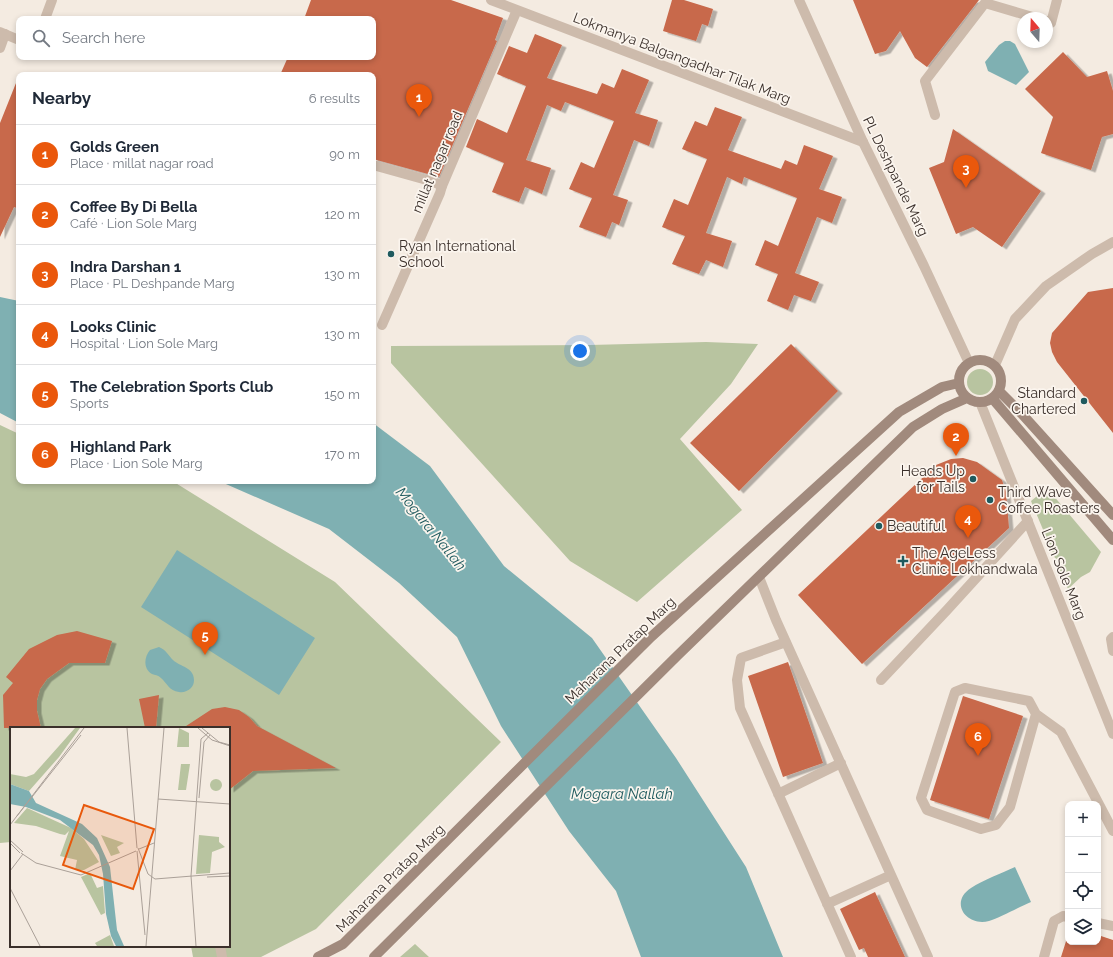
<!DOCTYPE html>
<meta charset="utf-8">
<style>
:root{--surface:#fff;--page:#f6f6f7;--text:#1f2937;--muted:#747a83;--line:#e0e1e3;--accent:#ea580c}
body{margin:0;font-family:Raleway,sans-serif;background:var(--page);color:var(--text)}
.controls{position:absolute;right:12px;bottom:12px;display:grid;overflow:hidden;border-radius:8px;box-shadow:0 2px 6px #0003}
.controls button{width:36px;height:36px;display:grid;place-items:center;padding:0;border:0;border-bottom:1px solid var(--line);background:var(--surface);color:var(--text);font:20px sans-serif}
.compass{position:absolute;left:1017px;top:12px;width:36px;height:36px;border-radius:50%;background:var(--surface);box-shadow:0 2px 6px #0003;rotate:341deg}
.you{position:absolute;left:580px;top:351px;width:14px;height:14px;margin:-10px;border:3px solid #fff;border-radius:50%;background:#1a73e8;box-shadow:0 0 0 6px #1a73e833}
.badge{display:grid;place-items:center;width:26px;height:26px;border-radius:50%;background:var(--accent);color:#fff;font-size:13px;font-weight:700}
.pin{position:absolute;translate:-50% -33px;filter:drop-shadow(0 1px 2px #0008)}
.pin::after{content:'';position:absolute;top:21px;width:14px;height:12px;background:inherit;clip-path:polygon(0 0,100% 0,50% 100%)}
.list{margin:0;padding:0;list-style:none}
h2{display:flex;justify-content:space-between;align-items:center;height:52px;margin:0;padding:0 16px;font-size:17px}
h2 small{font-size:13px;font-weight:400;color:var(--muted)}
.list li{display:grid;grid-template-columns:26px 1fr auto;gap:12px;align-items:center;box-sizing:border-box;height:60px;padding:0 16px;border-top:1px solid var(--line)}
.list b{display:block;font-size:15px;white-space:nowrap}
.list p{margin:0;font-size:13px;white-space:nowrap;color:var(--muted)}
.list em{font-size:13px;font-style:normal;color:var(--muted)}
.icon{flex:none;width:22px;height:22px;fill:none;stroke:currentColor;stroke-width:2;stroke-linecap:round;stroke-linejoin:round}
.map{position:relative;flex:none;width:1113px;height:957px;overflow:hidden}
.search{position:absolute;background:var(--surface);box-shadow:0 2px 6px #0003;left:16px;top:16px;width:360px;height:44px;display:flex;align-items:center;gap:10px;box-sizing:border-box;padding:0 14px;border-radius:8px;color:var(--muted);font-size:15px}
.panel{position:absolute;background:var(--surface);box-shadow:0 2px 6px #0003;left:16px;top:72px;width:360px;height:412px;border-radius:8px}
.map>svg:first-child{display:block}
</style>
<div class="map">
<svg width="1113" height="957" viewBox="0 0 1113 957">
<defs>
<filter id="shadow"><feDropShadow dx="4.5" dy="2.5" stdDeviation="0" flood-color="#0004"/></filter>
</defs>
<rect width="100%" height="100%" fill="#f4ebe1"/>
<!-- green -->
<path fill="#b8c4a0" d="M 706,342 L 758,344 L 731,384 L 680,439 L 742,510 L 637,602 L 570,561 L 391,363 L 391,346 L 590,345 Z
M967 382a13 13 0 1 1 26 0a13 13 0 1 1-26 0Z
M 0,425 L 19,434 L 19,481 L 167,481 L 174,482 L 335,582 L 501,742 L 316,929 L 261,957 L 193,957 L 191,946 L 229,946 L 229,728 L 11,728 L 11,842 L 0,843 Z
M 1047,488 L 1101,552 L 1090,572 L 1081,577 L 1068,589 L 1031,501 Z
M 415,944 L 429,957 L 400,957 Z"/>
<!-- water -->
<path fill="#7fb0b2" d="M 1005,41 L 1010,41 L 1015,44 L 1029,72 L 1016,85 L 988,71 L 985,62 L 999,45 Z
M 0,297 L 19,301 L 19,423 L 0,413 Z
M 373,423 L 430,466 L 504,566 L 592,638 L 676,758 L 746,867 L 783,957 L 641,957 L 616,891 L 569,831 L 501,726 L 457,637 L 399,583 L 329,529 L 219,481 L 373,481 Z
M 177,550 L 315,638 L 279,695 L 141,607 Z
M 159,647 C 166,650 168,655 173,660 C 180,667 194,667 194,680 C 194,683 193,686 191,688 C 188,691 183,693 179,692 C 169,691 167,683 161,678 C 158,675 155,675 152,674 C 143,669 144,657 150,650 Z
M 1015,867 L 1031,902 C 1019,907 1000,918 989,921 C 966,927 949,902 971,888 C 983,880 1002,873 1015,867 Z"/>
<!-- building -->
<path fill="#c8694b" filter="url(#shadow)" d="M 311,0 L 451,0 L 503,18 L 495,40 L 497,41 L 439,177 L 373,159 L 373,75 L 280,75 L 288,57 L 373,57 L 373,19 L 304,19 Z
M 672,0 L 684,0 L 713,9 L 708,26 L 702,24 L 696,41 L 663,31 Z
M 853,0 L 979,0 L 927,67 L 915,58 L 900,31 L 886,51 L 875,54 Z
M 535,34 L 562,45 L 547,78 L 597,94 L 602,83 L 614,88 L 622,69 L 649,80 L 635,113 L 658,120 L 649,146 L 634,140 L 613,195 L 628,200 L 619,225 L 612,222 L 606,237 L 579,227 L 592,198 L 569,189 L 581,162 L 594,168 L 614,121 L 565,102 L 561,111 L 547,105 L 526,160 L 551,168 L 542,194 L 525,187 L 519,202 L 492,192 L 504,163 L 466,147 L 477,119 L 507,133 L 526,86 L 497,74 L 509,46 L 527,53 Z
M 1063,52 L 1087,77 L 1107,71 L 1113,91 L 1113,134 L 1102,137 L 1091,170 L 1041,153 L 1053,117 L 1025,89 Z
M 18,78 L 19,209 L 14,207 L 0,237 L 0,123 Z
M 715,107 L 742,117 L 728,150 L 781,169 L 785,160 L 797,165 L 804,145 L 833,156 L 819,189 L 842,197 L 832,223 L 817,217 L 795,273 L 819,282 L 811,301 L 794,295 L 788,310 L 767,301 L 778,274 L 755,265 L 765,240 L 778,246 L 797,198 L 744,177 L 742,184 L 727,177 L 706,233 L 732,241 L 723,267 L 706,260 L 699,274 L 672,264 L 685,236 L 662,227 L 674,199 L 688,205 L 707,159 L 682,149 L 695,121 L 707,126 Z
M 953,129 L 1041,191 L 1002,247 L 973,227 L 956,234 L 929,168 L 944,162 Z
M 1113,288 L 1113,433 L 1057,362 L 1052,352 L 1050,343 L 1052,333 L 1088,292 Z
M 791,344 L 838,391 L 739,491 L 690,443 Z
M 963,458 L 977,462 L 1002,480 L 1006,492 L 1009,528 L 862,664 L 798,595 L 936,465 L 951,459 Z
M 77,631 L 112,641 L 105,663 L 69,663 L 47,679 L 40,689 L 37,700 L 37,711 L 41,728 L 4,728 L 3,695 L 13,683 L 6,677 L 29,649 L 57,635 Z
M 788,662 L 823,763 L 783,777 L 748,676 Z
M 159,695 L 156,728 L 145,728 L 139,699 Z
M 963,696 L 1023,716 L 989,819 L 930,800 Z
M 225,707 L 239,710 L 249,717 L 257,726 L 336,768 L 253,771 L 229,790 L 229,728 L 183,728 L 212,709 Z
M 875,892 L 905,957 L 868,957 L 864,948 L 859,950 L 840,909 Z
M 1068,935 L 1068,942 L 1098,942 L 1098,935 L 1113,940 L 1113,957 L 1061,957 Z"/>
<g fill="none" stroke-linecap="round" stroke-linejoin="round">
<!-- service -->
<path stroke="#cdbbac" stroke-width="10" d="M 0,48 L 5,34
M 373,165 L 434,182 L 442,186
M 1113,637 L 1111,639 L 1113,651
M 220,946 L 222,957"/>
<!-- minor -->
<path stroke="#cdbbac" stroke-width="10" d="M 491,0 L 863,142
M 45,19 L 52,0
M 1047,21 L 1051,23 L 1057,0
M 0,32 L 19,40
M 935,115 L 925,81 L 985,3 L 1036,18
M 382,325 L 440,193 L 442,186 L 517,10
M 759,577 L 776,620 L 928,957
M 786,642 L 741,658 L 737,680 L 740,708 L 851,957
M 881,680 L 947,610 L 1028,521
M 1036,714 L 1010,807 L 996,825 L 981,829 L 927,810 L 921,798 L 955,692 L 965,688 L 1029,701 L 1036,714 L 1061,732 L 1113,831
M 778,794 L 841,763
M 827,904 L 891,875
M 1098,923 L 1113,926
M 1044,957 L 1054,921 L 1063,916 L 1068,917"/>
<!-- tertiary -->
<path stroke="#cdbbac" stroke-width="10" d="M 799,0 L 863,142 L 924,266 L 969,363
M 995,365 L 1015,319 L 1046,286 L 1092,254 L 1113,242
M 980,402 L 1113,734"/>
<!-- secondary -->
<path stroke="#a18a7d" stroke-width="10" d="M959 381a21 21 0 1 1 42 0a21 21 0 1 1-42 0Z
M 999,391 L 1022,414 L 1113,515
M 992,398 L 1113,540
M 318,957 L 343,944 L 651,637 L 899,412 L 942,387 L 959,383
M 374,957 L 677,656 L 913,427 L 942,409 L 967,398"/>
</g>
<!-- markers -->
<g fill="#1f5a5e" stroke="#fbf5ee" stroke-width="1.5">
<circle cx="391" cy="254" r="4"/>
<circle cx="1084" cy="401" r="4"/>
<circle cx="973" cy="479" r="4"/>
<circle cx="990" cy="500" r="4"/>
<circle cx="879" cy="526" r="4"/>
<path d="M901 555h4v4h4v4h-4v4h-4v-4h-4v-4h4z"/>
</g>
<g text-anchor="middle" stroke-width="3.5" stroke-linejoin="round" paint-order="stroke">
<!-- street labels -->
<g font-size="14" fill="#3b302b" stroke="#fbf5ee">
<text transform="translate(682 58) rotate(21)" y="5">Lokmanya Balgangadhar Tilak Marg</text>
<text transform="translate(437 162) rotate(-67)" y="5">millat nagar road</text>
<text transform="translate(896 176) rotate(64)" y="5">PL Deshpande Marg</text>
<text transform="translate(1064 574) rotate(68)" y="5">Lion Sole Marg</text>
<text transform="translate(620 650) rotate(-44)" y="5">Maharana Pratap Marg</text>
<text transform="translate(390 878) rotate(-45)" y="5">Maharana Pratap Marg</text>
</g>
<!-- poi labels -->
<g font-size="14" fill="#3b302b" stroke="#fbf5ee" text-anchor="start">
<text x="399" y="251">Ryan International<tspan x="399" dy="16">School</tspan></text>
<text x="1076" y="398" text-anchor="end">Standard<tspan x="1076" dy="16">Chartered</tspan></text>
<text x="965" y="476" text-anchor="end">Heads Up<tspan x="965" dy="16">for Tails</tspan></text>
<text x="998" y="497">Third Wave<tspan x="998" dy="16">Coffee Roasters</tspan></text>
<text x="887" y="531">Beautiful</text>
<text x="912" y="558">The AgeLess<tspan x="912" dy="16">Clinic Lokhandwala</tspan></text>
</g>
<!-- water labels -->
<g font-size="15" font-style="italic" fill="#1f5a5e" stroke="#fbf5ee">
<text transform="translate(431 529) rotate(51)" y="5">Mogara Nallah</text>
<text x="622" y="799">Mogara Nallah</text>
</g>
</g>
<!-- overview -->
<g transform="translate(10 727)">
<rect width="220" height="220" fill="#f4ebe1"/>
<path d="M 65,1 L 70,1 L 49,30 L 19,64 L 0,57 L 0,47 L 16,50 L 24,47 ZM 169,1 L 179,6 L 179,20 L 167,20 ZM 171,37 L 180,37 L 176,63 L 168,63 ZM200 58a6 6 0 1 1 12 0a6 6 0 1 1-12 0ZM 17,81 L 61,101 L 74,112 L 89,135 L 74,143 L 65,143 L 67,133 L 50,129 L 59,104 L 55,108 L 50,107 L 26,99 L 4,96 ZM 91,108 L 114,116 L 107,120 L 110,126 L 101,129 ZM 189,108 L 209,110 L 209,115 L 215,120 L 202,125 L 200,146 L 186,147 ZM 80,146 L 87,161 L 93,159 L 95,186 L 91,188 L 71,150 ZM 100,208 L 104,219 L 87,219 L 85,216 Z" fill="#b8c4a0"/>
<path d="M 0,57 L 19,64 L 26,76 L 72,97 L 87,111 L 100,140 L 107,203 L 114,219 L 106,219 L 101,209 L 96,187 L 93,147 L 89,128 L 83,118 L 50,93 L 16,80 L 0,77 Z" fill="#7fb0b2"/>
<path fill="none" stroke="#aaa098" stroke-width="1" d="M 117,1 L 127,121M 188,1 L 202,13 L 220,19M 192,1 L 209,15 L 220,18M 189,71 L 194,15 L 200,8M 148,72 L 220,77M 7,89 L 71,8M 0,98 L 74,1M 0,113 L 13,125M 0,116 L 10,126M 128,121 L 138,147 L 145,152 L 220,146M 129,122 L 144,116M 127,124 L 135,208M 11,126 L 26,136 L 71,148 L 126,124M 0,144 L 13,127M 197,150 L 220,149M 0,161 L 30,219M 136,219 L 154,1M 186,219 L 181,149 L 191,12 L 198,6"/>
<path fill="#e8590c" fill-opacity="0.15" stroke="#e8590c" stroke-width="2" d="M 74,78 L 144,102 L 123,162 L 53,138 Z"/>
<rect width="220" height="220" fill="none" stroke="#3b302b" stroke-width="2"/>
</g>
</svg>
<div class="controls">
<button>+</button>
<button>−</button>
<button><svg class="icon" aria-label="locate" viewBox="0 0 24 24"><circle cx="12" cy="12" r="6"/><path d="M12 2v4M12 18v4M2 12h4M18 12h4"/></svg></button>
<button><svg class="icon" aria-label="layers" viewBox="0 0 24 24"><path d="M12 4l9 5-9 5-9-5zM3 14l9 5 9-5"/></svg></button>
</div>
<svg class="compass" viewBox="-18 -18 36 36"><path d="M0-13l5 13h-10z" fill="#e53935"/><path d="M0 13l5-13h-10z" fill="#747a83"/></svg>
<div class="you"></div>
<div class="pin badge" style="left:419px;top:117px">1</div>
<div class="pin badge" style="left:956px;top:456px">2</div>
<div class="pin badge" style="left:966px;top:188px">3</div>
<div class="pin badge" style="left:968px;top:538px">4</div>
<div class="pin badge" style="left:205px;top:655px">5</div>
<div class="pin badge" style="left:978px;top:756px">6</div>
<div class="search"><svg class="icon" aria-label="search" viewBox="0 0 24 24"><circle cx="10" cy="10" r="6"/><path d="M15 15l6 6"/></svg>Search here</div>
<section class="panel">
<h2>Nearby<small>6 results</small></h2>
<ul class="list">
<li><span class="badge">1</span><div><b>Golds Green</b><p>Place · millat nagar road</p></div><em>90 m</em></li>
<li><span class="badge">2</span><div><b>Coffee By Di Bella</b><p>Café · Lion Sole Marg</p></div><em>120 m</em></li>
<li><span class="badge">3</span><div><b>Indra Darshan 1</b><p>Place · PL Deshpande Marg</p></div><em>130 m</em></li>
<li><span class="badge">4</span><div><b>Looks Clinic</b><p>Hospital · Lion Sole Marg</p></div><em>130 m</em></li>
<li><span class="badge">5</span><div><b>The Celebration Sports Club</b><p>Sports</p></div><em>150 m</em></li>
<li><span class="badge">6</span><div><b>Highland Park</b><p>Place · Lion Sole Marg</p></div><em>170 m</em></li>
</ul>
</section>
</div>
